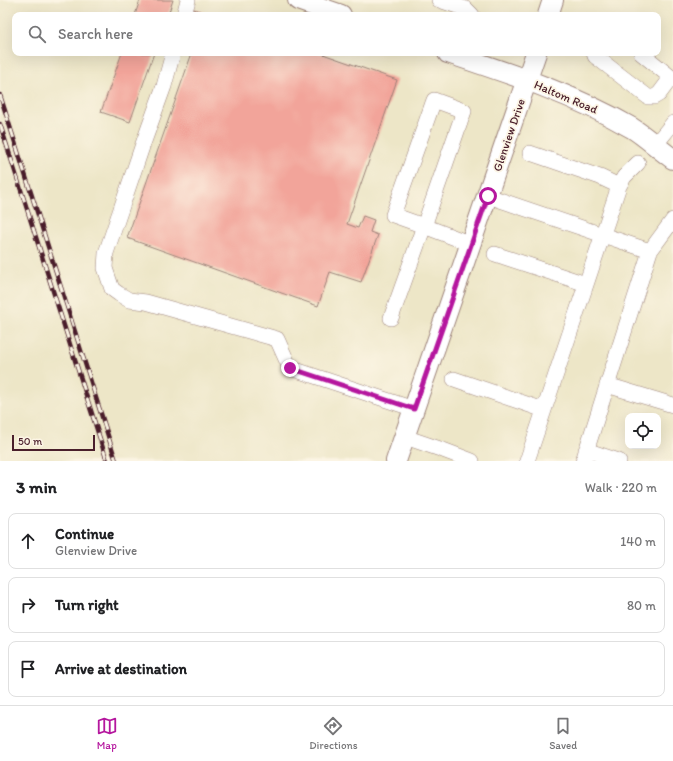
<!DOCTYPE html>
<meta charset="utf-8">
<style>
:root{--surface:#fff;--page:#f2f2f2;--text:#202124;--muted:#757577;--line:#e0e0e0;--accent:#b5179e}
body{margin:0;font-family:Itim,sans-serif;background:var(--page);color:var(--text)}
.controls{position:absolute;right:12px;bottom:12px;display:grid;overflow:hidden;border-radius:8px;box-shadow:0 4px 16px #0002}
.controls button{width:36px;height:36px;display:grid;place-items:center;padding:0;border:0;border-bottom:1px solid var(--line);background:var(--surface);color:var(--text);font:20px sans-serif}
.scale{position:absolute;left:12px;bottom:10px;width:83px;box-sizing:border-box;padding-left:4px;border:2px solid #4a1f2b;border-top:0;font-size:11px;line-height:14px;white-space:nowrap;color:#4a1f2b;-webkit-text-stroke:3px #fcf5e5;paint-order:stroke}
.stop{position:absolute;width:12px;height:12px;margin:-9px;border:3px solid #b5179e;border-radius:50%;background:#fff}
.stop.end{background:#b5179e;border-color:#fff;box-shadow:0 1px 4px #0008}
.list{margin:0;padding:0;list-style:none}
h2{display:flex;justify-content:space-between;align-items:center;height:52px;margin:0;padding:0 16px;font-size:17px}
h2 small{font-size:13px;font-weight:400;color:var(--muted)}
.list li{display:grid;grid-template-columns:26px 1fr auto;gap:12px;align-items:center;box-sizing:border-box;height:56px;margin:0 8px 8px;padding:0 8px;border:1px solid var(--line);border-radius:8px}
.list b{display:block;font-size:15px;white-space:nowrap}
.list p{margin:0;font-size:13px;white-space:nowrap;color:var(--muted)}
.list em{font-size:13px;font-style:normal;color:var(--muted)}
.icon{flex:none;width:22px;height:22px;fill:none;stroke:currentColor;stroke-width:2;stroke-linecap:round;stroke-linejoin:round}
.map{position:relative;flex:none;width:673px;height:461px;overflow:hidden}
.search{position:absolute;background:var(--surface);box-shadow:0 4px 16px #0002;left:12px;right:12px;top:12px;height:44px;display:flex;align-items:center;gap:10px;box-sizing:border-box;padding:0 14px;border-radius:8px;color:var(--muted);font-size:15px}
.sheet{height:244px;background:var(--surface)}
nav{display:flex;justify-content:space-around;align-items:center;box-sizing:border-box;height:56px;border-top:1px solid var(--line);background:var(--surface);font-size:11px;color:var(--muted)}
nav a{display:grid;justify-items:center;gap:2px}
nav .on{color:var(--accent)}
.map>svg:first-child{display:block}
</style>
<div class="map">
<svg width="673" height="461" viewBox="0 0 673 461">
<rect width="100%" height="100%" fill="#fcf5e5"/>
<filter id="ink" filterUnits="userSpaceOnUse"><feTurbulence type="fractalNoise" baseFrequency=".025" numOctaves="2"/><feDisplacementMap in="SourceGraphic" scale="8" xChannelSelector="R" yChannelSelector="G"/><feConvolveMatrix kernelMatrix="1 2 1 2 8 2 1 2 1" color-interpolation-filters="sRGB"/></filter>
<filter id="wash" filterUnits="userSpaceOnUse"><feTurbulence type="fractalNoise" baseFrequency=".012" numOctaves="4" result="noise"/><feDisplacementMap in="SourceGraphic" scale="16" xChannelSelector="R" yChannelSelector="G"/><feGaussianBlur stdDeviation="0.9" result="paint"/><feColorMatrix in="noise" values="0 0 0 0 0 0 0 0 0 0 0 0 0 0 0 0 0 1.4 0 .05"/><feComposite in="paint" operator="in"/></filter>
<g filter="url(#wash)">
<rect width="100%" height="100%" fill="#ede6c7"/>
<g id="blocks">
<!-- building -->
<path fill="#f2a49a" d="M 140,0 L 173,0 L 168,15 L 135,15 Z
M 191,8 L 211,15 L 189,15 Z
M 122,53 L 154,53 L 130,122 L 101,112 Z
M 192,53 L 320,53 L 397,80 L 347,224 L 358,228 L 363,216 L 374,220 L 370,232 L 378,235 L 361,282 L 330,272 L 318,306 L 127,238 Z"/>
</g>
</g>
<g filter="url(#ink)">
<use href="#blocks" fill-opacity="0" stroke="#9c8279" stroke-width="1"/>
<g fill="none" stroke-linecap="round" stroke-linejoin="round">
<!-- minor casing -->
<g stroke="#9c8279" stroke-width="16">
<path id="minor" d="M 439,0 L 466,9 L 472,15
M 184,15 L 188,0
M 173,53 L 164,86 L 143,144 L 106,253 L 105,268 L 112,289 L 119,294 L 129,300 L 146,302 L 277,339 L 290,368 L 414,409
M 594,53 L 595,56 L 648,97 L 654,97 L 659,94 L 668,82 L 668,75
M 641,53 L 673,79
M 434,100 L 464,111 L 424,226 L 393,215 Z
M 655,145 L 673,123
M 530,153 L 600,177 L 619,186
M 488,196 L 650,251
M 495,254 L 586,284
M 391,318 L 424,226 L 471,244
M 454,379 L 544,410
M 607,385 L 673,405
M 405,437 L 443,450 L 472,461
M 586,450 L 619,461
M 527,461 L 619,186 L 624,177 L 638,163
M 583,461 L 650,251 L 673,220"/>
</g>
<!-- major casing -->
<g stroke="#9c8279" stroke-width="22">
<path id="major" d="M 298,0 L 341,15
M 548,15 L 553,0
M 448,53 C 511,74 575,95 632,128 C 645,136 660,150 673,159
M 396,461 L 536,53"/>
</g>
<!-- minor -->
<use href="#minor" stroke="#fff" stroke-width="15"/>
<!-- major -->
<use href="#major" stroke="#fff" stroke-width="20"/>
<!-- rail casing -->
<g stroke="#4a1f2b" stroke-width="4.5">
<path id="rail" d="M 0,95 L 116,461
M 0,124 L 107,461"/>
</g>
<!-- rail -->
<use href="#rail" stroke="#fcf5e5" stroke-width="3" stroke-dasharray="9" stroke-linecap="butt"/>
</g>
</g>
<g fill="none" stroke-linecap="round" stroke-linejoin="round" filter="url(#ink)">
<!-- route -->
<path stroke="#b5179e" stroke-width="5" d="M 290,368 L 414,409 L 488,196"/>
</g>
<g text-anchor="middle" stroke-width="3.5" stroke-linejoin="round" paint-order="stroke">
<!-- street labels -->
<g font-size="12" fill="#4a1f2b" stroke="#fcf5e5">
<text transform="translate(566 97) rotate(23)" y="4">Haltom Road</text>
<text transform="translate(509 135) rotate(-71)" y="4">Glenview Drive</text>
</g>
</g>
</svg>
<div class="controls">
<button><svg class="icon" aria-label="locate" viewBox="0 0 24 24"><circle cx="12" cy="12" r="6"/><path d="M12 2v4M12 18v4M2 12h4M18 12h4"/></svg></button>
</div>
<div class="scale">50 m</div>
<div class="stop" style="left:488px;top:196px"></div>
<div class="stop end" style="left:290px;top:368px"></div>
<div class="search"><svg class="icon" aria-label="search" viewBox="0 0 24 24"><circle cx="10" cy="10" r="6"/><path d="M15 15l6 6"/></svg>Search here</div>
</div>
<section class="sheet">
<h2>3 min<small>Walk · 220 m</small></h2>
<ul class="list">
<li><svg class="icon" aria-label="ahead" viewBox="0 0 24 24"><path d="M12 20V5M6 11l6-6 6 6"/></svg><div><b>Continue</b><p>Glenview Drive</p></div><em>140 m</em></li>
<li><svg class="icon" aria-label="right" viewBox="0 0 24 24"><path d="M7 20v-9h11M14 6l5 5-5 5"/></svg><div><b>Turn right</b></div><em>80 m</em></li>
<li><svg class="icon" aria-label="arrive" viewBox="0 0 24 24"><path d="M6 21V4h12l-3 4 3 4H6"/></svg><div><b>Arrive at destination</b></div></li>
</ul>
</section>
<nav>
<a class="on"><svg class="icon" aria-label="map" viewBox="0 0 24 24"><path d="M3 6l6-2 6 2 6-2v14l-6 2-6-2-6 2zM9 4v14M15 6v14"/></svg>Map</a>
<a><svg class="icon" aria-label="directions" viewBox="0 0 24 24"><path d="M12 3l9 9-9 9-9-9zM9 14v-3h6M13 9l2 2-2 2"/></svg>Directions</a>
<a><svg class="icon" aria-label="saved" viewBox="0 0 24 24"><path d="M7 4h10v16l-5-4-5 4z"/></svg>Saved</a>
</nav>
